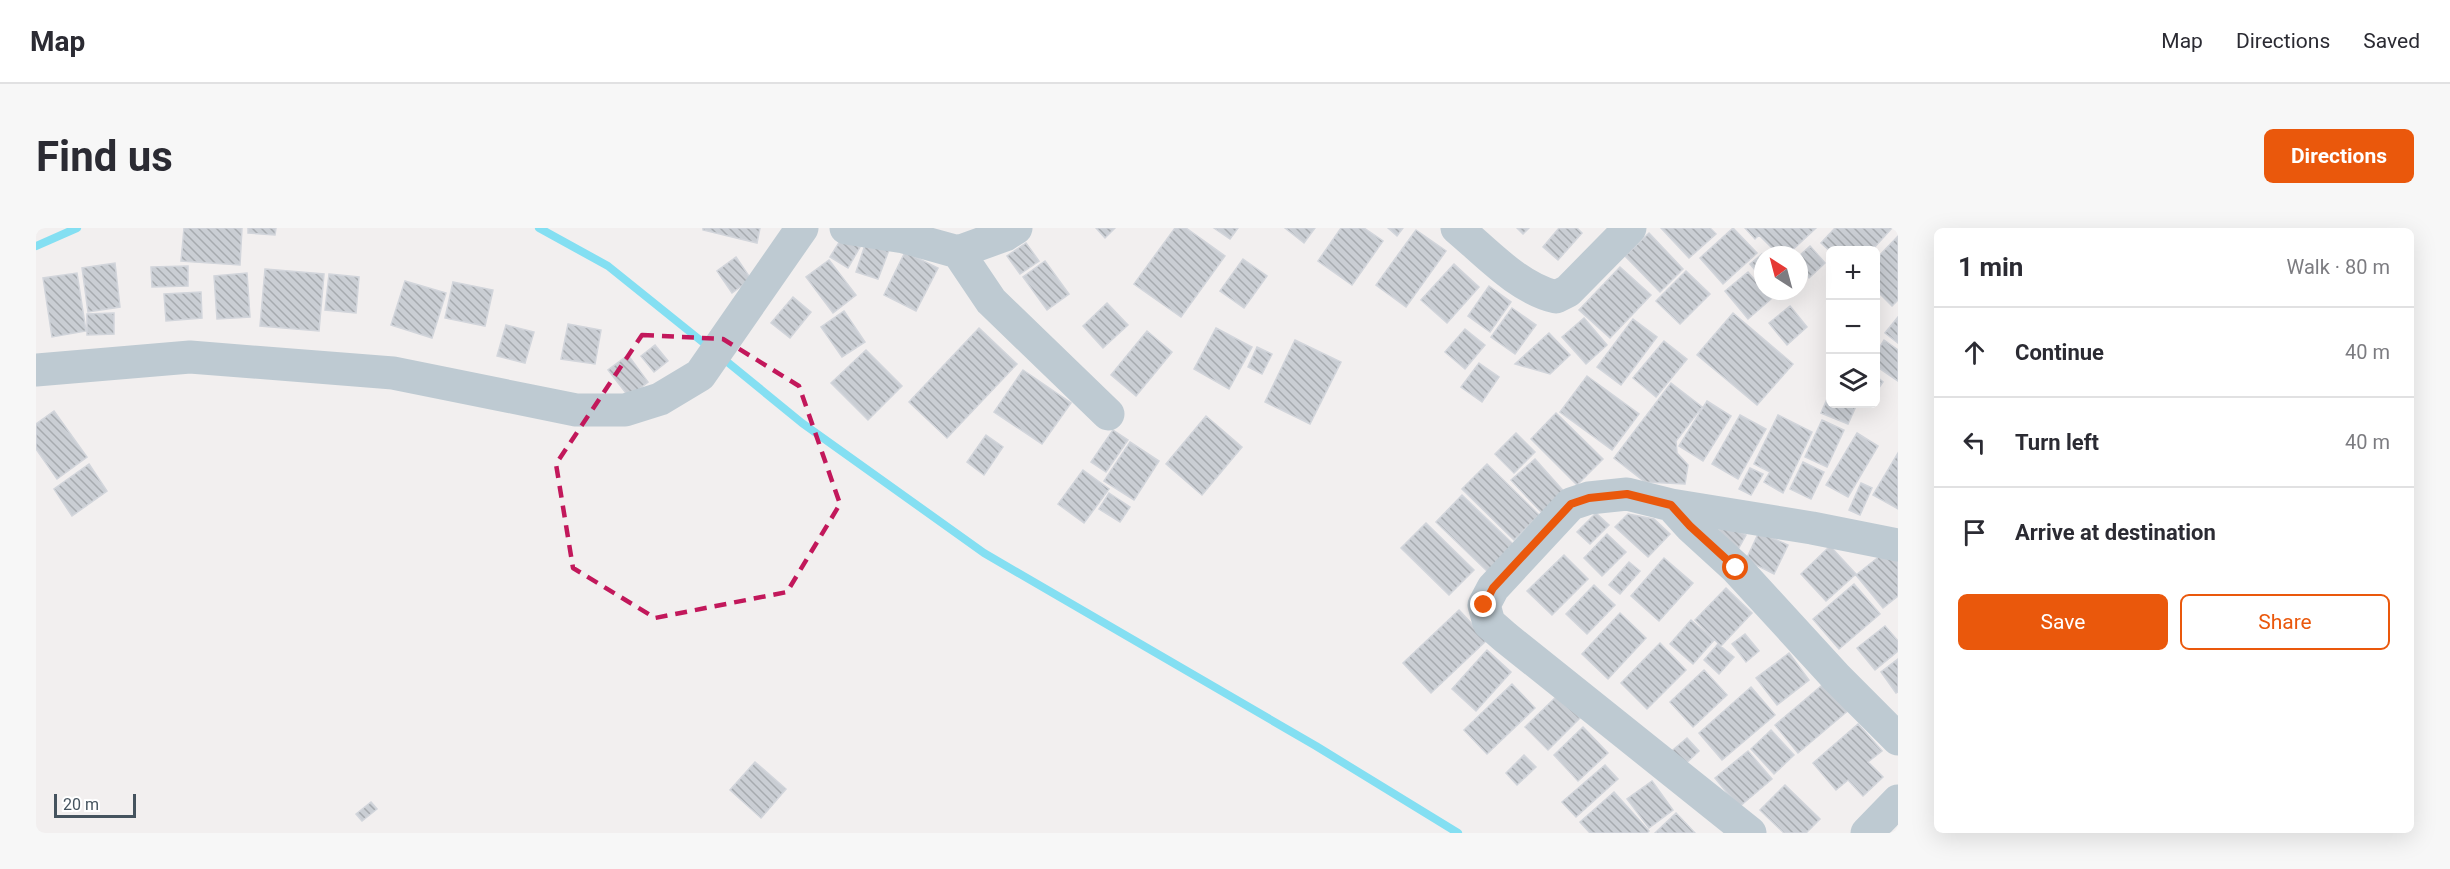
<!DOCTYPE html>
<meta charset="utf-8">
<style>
:root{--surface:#fff;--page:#f7f7f7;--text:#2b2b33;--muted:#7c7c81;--line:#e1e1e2;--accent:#ea580c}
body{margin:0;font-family:Roboto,sans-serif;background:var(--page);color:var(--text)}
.controls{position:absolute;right:18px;top:18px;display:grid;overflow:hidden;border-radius:9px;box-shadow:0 6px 24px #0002}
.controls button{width:54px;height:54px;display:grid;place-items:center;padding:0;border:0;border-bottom:2px solid var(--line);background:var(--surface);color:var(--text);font:30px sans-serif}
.compass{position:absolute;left:1718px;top:18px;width:54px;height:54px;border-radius:50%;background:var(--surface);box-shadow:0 6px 24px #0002;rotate:324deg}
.scale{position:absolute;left:18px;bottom:15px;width:82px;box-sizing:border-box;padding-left:6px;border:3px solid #45535e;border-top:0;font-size:16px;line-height:21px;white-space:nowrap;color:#45535e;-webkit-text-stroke:4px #fff;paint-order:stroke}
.stop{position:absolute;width:18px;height:18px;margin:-14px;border:4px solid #ea580c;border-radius:50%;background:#fff}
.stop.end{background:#ea580c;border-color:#fff;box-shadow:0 2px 6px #0008}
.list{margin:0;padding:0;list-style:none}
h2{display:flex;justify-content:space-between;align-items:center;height:78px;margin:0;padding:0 24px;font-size:26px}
h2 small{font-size:20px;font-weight:400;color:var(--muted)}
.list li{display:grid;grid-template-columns:39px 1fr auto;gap:18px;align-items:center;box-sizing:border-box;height:90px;padding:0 24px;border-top:2px solid var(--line)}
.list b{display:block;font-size:22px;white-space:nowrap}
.list em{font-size:20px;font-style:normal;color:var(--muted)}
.actions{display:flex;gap:12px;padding:18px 24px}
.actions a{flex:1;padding:14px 0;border:2px solid var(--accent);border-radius:9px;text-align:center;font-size:21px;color:var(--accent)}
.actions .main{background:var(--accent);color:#fff}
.icon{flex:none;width:33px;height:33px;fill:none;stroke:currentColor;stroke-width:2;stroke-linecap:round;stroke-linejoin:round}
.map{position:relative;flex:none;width:1862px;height:605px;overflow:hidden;border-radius:9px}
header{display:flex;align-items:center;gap:36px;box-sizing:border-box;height:84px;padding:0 30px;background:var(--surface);border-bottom:2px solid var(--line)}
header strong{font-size:28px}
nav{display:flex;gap:33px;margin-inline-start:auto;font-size:21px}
.intro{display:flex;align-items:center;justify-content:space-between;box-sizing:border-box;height:144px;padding:0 36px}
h1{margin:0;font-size:42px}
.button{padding:15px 27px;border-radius:9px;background:var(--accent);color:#fff;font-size:21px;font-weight:700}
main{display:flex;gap:36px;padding:0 36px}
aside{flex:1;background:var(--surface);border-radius:9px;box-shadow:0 6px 24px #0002}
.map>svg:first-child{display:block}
</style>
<header>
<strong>Map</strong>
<nav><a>Map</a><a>Directions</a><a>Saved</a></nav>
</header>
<div class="intro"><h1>Find us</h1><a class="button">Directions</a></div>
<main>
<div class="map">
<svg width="1862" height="605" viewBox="0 0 1862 605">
<defs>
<pattern id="building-back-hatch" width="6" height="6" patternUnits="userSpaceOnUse" patternTransform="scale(1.5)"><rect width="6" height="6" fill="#caced4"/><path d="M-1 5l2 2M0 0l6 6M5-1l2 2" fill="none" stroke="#a6aaaf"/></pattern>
</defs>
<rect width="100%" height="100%" fill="#f2efef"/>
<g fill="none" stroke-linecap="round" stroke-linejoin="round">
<!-- stream -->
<path stroke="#84dff2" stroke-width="8" d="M 503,0 L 572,38 L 674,120
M 0,18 L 41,0
M 684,128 L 766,195 L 948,325 L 1280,518 L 1422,605"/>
</g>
<!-- building -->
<path fill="url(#building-back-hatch)" stroke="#d2d5db" stroke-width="1.5" d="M 148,0 L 206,0 L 204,37 L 145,33 Z
M 212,0 L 240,0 L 239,7 L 212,5 Z
M 667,0 L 724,0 L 721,15 L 667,2 Z
M 1060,0 L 1079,0 L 1069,10 Z
M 1139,0 L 1150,0 L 1189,28 L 1145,89 L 1098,56 Z
M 1178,0 L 1202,0 L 1194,11 Z
M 1249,0 L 1279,0 L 1268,15 Z
M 1305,0 L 1328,0 L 1347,13 L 1316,57 L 1282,33 Z
M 1352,0 L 1367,0 L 1361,8 Z
M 1481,0 L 1493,0 L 1487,6 Z
M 1523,0 L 1541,0 L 1546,5 L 1522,32 L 1507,19 Z
M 1625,0 L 1674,0 L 1680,6 L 1653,30 Z
M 1697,0 L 1721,25 L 1687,56 L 1664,30 Z
M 1709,0 L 1780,0 L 1751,27 L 1743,27 L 1723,7 L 1719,11 Z
M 1799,0 L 1856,0 L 1836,22 L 1794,23 L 1785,15 Z
M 1380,2 L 1410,23 L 1370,79 L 1340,57 Z
M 1613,5 L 1647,41 L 1624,64 L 1589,28 Z
M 807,8 L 824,19 L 812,40 L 794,29 Z
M 1862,8 L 1862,72 L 1856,78 L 1840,62 L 1840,31 Z
M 830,14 L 853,22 L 842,51 L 820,44 Z
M 990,15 L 1003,33 L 984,46 L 971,28 Z
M 1774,18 L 1789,35 L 1773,50 L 1763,39 L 1763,28 Z
M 869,24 L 902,40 L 880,83 L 848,67 Z
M 1726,26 L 1727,28 L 1727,51 L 1714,36 Z
M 700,29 L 715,51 L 696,65 L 681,43 Z
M 1207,31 L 1231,48 L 1208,80 L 1184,63 Z
M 793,32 L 820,67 L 797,85 L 770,49 Z
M 1009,33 L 1033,66 L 1011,82 L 987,49 Z
M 79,35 L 84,79 L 52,84 L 46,40 Z
M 1418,36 L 1443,59 L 1411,95 L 1385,72 Z
M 152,38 L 152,58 L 116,59 L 115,39 Z
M 1584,39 L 1615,67 L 1574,110 L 1543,82 Z
M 229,41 L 288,46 L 283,103 L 224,98 Z
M 1650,43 L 1674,66 L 1644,96 L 1620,73 Z
M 1712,44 L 1735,71 L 1712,91 L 1689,63 Z
M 41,45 L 50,103 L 16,109 L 7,50 Z
M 211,45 L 214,89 L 181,91 L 178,48 Z
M 293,46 L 323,49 L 320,85 L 289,82 Z
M 369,53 L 410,65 L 396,110 L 355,97 Z
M 417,54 L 457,62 L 449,98 L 409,90 Z
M 1453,58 L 1475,74 L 1454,104 L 1432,88 Z
M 165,64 L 166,90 L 130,93 L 128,66 Z
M 757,69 L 775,84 L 754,110 L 735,95 Z
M 1071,75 L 1092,97 L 1067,120 L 1047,98 Z
M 1754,78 L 1771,99 L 1751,117 L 1733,95 Z
M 1476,80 L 1500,97 L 1479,126 L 1455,109 Z
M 808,83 L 829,114 L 806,129 L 785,99 Z
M 78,85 L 78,106 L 51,107 L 51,86 Z
M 1697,85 L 1757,136 L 1721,177 L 1661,127 Z
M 1862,89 L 1862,115 L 1849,105 Z
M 1548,90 L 1571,117 L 1550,136 L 1526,109 Z
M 1597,91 L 1621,109 L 1585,157 L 1561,139 Z
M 532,96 L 565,102 L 559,136 L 525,131 Z
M 470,97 L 498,104 L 489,135 L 461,128 Z
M 943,100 L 981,136 L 911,210 L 873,174 Z
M 1180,100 L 1216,119 L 1193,161 L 1158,141 Z
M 1429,101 L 1449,117 L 1429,141 L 1409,124 Z
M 1111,103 L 1136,124 L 1100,168 L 1075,147 Z
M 1513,105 L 1534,127 L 1514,146 L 1479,136 Z
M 1259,112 L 1305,134 L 1274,196 L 1229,174 Z
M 1848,112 L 1862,122 L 1862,153 L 1840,138 L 1840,125 Z
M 1628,113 L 1651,131 L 1620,169 L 1597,150 Z
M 619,117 L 632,133 L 618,144 L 605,128 Z
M 1221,119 L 1236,126 L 1226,146 L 1212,139 Z
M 830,122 L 866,158 L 832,192 L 795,155 Z
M 592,127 L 612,154 L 593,169 L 572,142 Z
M 1443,135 L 1463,149 L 1446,174 L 1425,159 Z
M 987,142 L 1035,175 L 1006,216 L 958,184 Z
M 1551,148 L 1603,186 L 1576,222 L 1524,184 Z
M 1840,148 L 1847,154 L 1840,164 Z
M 1635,155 L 1666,179 L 1640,213 L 1641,225 L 1652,237 L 1649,256 L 1609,254 L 1578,230 Z
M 1794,164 L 1794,176 L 1821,176 L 1812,196 L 1785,185 Z
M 1671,173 L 1695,188 L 1667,233 L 1643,218 Z
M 18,183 L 51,229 L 21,251 L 0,221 L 0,196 Z
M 1520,185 L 1567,231 L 1541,257 L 1495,211 Z
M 1704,187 L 1730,201 L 1702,251 L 1676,236 Z
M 1742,187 L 1776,204 L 1747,265 L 1728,254 L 1734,244 L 1718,236 Z
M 1170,188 L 1206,219 L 1166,267 L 1130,236 Z
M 1786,192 L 1808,202 L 1791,239 L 1769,229 Z
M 1077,202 L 1092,212 L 1070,244 L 1055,234 Z
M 1480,205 L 1499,224 L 1478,245 L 1459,226 Z
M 1821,205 L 1842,218 L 1812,269 L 1790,257 Z
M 950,207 L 967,219 L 948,247 L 931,234 Z
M 1094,214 L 1123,233 L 1098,272 L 1068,253 Z
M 1862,225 L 1862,281 L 1837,267 Z
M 1499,231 L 1531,267 L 1508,287 L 1475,252 Z
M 1767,234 L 1788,244 L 1775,271 L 1754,261 Z
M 53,236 L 71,263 L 36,288 L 18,261 Z
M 1451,236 L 1503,287 L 1478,312 L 1426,261 Z
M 1714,240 L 1727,246 L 1715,267 L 1703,261 Z
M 1047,242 L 1073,261 L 1048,295 L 1022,276 Z
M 1825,255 L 1836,260 L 1824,287 L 1813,282 Z
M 1073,265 L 1094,279 L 1084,294 L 1063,281 Z
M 1426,267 L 1478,317 L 1452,344 L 1400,294 Z
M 1560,285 L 1573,297 L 1554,316 L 1541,304 Z
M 1592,286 L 1618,291 L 1634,306 L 1612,329 L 1579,299 Z
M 1390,295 L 1438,342 L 1413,367 L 1365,320 Z
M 1687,295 L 1710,307 L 1700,325 L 1678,314 Z
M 1723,304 L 1752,317 L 1738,346 L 1710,332 Z
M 1571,306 L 1590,324 L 1566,348 L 1548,330 Z
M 1794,318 L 1820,346 L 1790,373 L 1765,346 Z
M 1854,320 L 1862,329 L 1862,368 L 1847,380 L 1820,347 Z
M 1528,327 L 1552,351 L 1516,387 L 1491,363 Z
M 1628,330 L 1657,355 L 1623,393 L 1595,368 Z
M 1593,334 L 1604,343 L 1584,366 L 1573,357 Z
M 1818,356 L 1844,386 L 1803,421 L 1777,391 Z
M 1558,357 L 1579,377 L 1551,406 L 1530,386 Z
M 1690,360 L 1716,385 L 1685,418 L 1659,392 Z
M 1423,382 L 1451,412 L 1395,465 L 1367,435 Z
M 1584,385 L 1610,410 L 1572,451 L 1546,426 Z
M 1655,392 L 1678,412 L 1657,436 L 1634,416 Z
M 1849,398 L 1862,413 L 1862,423 L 1839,442 L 1821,420 Z
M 1709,406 L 1723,423 L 1710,434 L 1696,416 Z
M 1624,415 L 1650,442 L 1611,481 L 1585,455 Z
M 1682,416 L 1698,429 L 1683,446 L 1668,432 Z
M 1451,422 L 1475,444 L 1440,483 L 1416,461 Z
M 1753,425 L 1773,452 L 1741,477 L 1720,450 Z
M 1862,431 L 1862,464 L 1860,465 L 1845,444 Z
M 1668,442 L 1691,467 L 1657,499 L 1634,474 Z
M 1791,453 L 1814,481 L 1762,525 L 1739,497 Z
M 1476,456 L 1499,480 L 1451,526 L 1428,502 Z
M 1715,459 L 1739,487 L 1686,532 L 1663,505 Z
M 1522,467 L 1544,490 L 1512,522 L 1489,499 Z
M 1822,496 L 1846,523 L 1832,534 L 1847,549 L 1827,568 L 1812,552 L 1800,562 L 1777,535 Z
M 1547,499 L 1572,525 L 1542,553 L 1518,527 Z
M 1735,502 L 1758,527 L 1738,546 L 1715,521 Z
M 1651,510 L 1663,523 L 1645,540 L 1632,526 Z
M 1712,523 L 1736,551 L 1703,579 L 1679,550 Z
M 1488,527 L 1500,539 L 1481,557 L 1470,545 Z
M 719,534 L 750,561 L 725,590 L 694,562 Z
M 1569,537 L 1582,551 L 1540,589 L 1526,574 Z
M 1616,553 L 1637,582 L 1613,600 L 1591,571 Z
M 1749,557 L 1784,591 L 1770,605 L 1748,605 L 1724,582 Z
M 1578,564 L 1613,603 L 1611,605 L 1554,605 L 1544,594 Z
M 335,574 L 341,581 L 326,593 L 320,586 Z
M 1640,585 L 1659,605 L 1619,605 Z"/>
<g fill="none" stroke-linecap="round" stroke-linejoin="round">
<!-- minor -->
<path stroke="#becad2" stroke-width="33" d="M 810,0 L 868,9 L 922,24 L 969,7 L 980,0
M 1421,0 C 1451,25 1482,60 1520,69 L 1532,63 L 1594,0
M 922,24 L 955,73 L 1072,186
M 0,142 L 154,129 L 357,145 L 540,182 L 589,182 L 624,171 L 664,147 L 766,0
M 1635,277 L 1654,298 L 1700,340 L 1800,449 L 1862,511
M 1714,605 L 1469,409 L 1453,395 L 1448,377 L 1457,360 L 1535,276 L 1553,270 L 1591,266 L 1635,277 L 1776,300 L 1862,317
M 1831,605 L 1862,573"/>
</g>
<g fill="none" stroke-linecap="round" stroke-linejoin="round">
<!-- route -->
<path stroke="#ea580c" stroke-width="8" d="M 1448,377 L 1457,360 L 1535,276 L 1553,270 L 1591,266 L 1635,277 L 1654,298 L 1700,340"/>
</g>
<!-- marked area -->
<path fill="none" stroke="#c2185b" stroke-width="4.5" stroke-dasharray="12 8" stroke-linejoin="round" d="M 606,107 L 687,111 L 763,158 L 804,276 L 751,364 L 619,390 L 537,340 L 520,236 Z"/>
</svg>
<div class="controls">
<button>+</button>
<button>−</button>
<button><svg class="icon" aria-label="layers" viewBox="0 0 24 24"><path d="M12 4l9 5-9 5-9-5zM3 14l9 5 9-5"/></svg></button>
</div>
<svg class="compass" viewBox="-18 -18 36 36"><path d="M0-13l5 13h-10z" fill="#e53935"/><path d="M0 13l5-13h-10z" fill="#7c7c81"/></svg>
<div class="scale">20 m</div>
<div class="stop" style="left:1700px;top:340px"></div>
<div class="stop end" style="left:1448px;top:377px"></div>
</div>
<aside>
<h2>1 min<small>Walk · 80 m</small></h2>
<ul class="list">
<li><svg class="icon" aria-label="ahead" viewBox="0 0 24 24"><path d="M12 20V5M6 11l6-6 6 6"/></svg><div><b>Continue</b></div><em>40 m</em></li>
<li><svg class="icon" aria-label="left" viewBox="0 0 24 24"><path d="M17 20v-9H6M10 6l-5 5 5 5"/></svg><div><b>Turn left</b></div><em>40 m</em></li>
<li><svg class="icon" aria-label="arrive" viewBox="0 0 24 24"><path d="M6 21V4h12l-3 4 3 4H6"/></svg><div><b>Arrive at destination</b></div></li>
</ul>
<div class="actions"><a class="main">Save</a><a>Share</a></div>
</aside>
</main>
